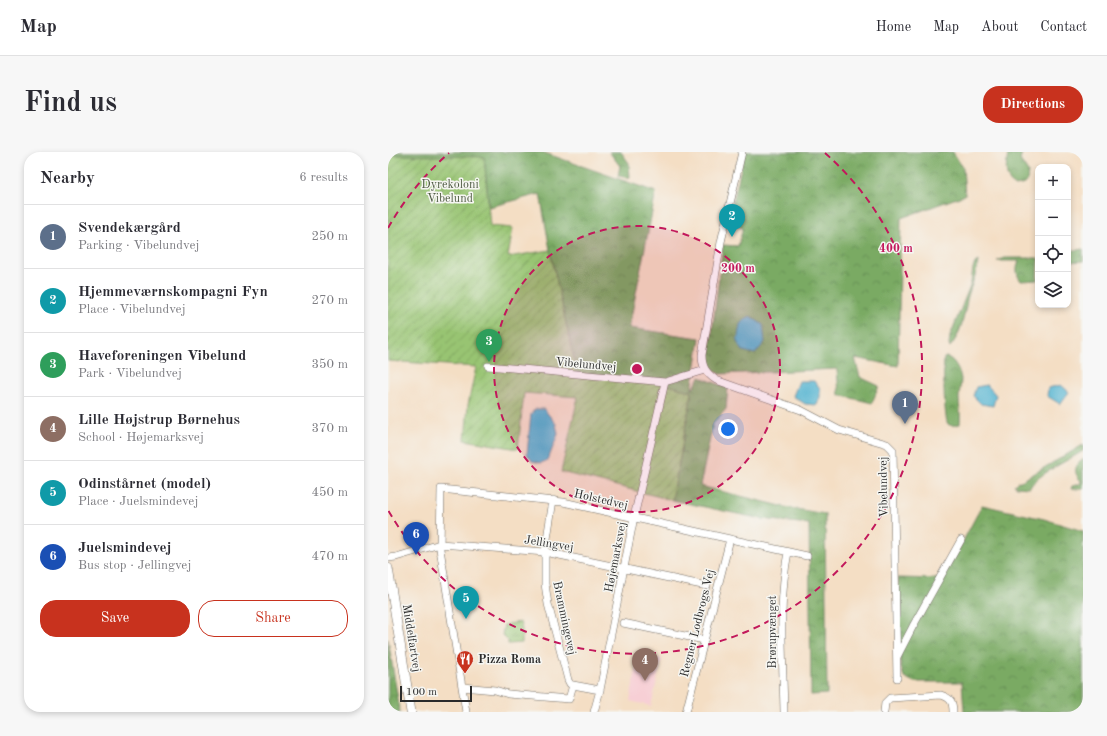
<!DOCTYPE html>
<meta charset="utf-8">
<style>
:root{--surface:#fff;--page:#f7f7f7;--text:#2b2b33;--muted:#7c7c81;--line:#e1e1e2;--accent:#c8321e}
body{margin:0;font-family:"Old Standard TT",serif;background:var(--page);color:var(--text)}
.controls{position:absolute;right:12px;top:12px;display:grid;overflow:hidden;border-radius:8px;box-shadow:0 2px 6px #0003}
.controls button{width:36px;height:36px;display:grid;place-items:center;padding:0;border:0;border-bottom:1px solid var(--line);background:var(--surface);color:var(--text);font:20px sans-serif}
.scale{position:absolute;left:12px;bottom:10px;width:72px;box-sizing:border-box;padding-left:4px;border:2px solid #2b2b2b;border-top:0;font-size:11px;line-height:14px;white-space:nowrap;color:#2b2b2b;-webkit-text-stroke:3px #f6f6f2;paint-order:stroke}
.you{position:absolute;left:340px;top:277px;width:14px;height:14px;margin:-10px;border:3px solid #fff;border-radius:50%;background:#1a73e8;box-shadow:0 0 0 6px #1a73e833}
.badge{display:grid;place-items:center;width:26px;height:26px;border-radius:50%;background:var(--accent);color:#fff;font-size:13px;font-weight:700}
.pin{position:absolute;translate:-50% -33px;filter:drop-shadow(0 1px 2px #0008)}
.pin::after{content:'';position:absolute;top:21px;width:14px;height:12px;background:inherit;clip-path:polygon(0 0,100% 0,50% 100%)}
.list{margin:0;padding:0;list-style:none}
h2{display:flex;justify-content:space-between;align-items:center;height:52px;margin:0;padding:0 16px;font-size:17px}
h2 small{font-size:13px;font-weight:400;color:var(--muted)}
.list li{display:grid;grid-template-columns:26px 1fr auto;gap:12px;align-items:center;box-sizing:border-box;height:64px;padding:0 16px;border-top:1px solid var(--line)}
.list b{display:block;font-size:15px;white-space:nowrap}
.list p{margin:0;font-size:13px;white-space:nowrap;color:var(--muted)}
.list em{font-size:13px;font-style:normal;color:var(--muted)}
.actions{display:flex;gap:8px;padding:12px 16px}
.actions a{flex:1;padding:9px 0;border:1px solid var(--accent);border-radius:16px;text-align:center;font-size:14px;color:var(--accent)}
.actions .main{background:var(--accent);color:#fff}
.icon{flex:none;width:22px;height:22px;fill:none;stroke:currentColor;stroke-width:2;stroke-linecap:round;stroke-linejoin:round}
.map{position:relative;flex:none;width:695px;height:560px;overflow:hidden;border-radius:16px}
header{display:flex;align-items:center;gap:24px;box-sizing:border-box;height:56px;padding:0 20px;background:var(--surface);border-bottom:1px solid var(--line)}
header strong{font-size:19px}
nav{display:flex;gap:22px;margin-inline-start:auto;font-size:14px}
.intro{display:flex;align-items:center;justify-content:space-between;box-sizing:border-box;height:96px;padding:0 24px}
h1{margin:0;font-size:28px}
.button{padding:10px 18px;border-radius:16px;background:var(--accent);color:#fff;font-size:14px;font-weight:700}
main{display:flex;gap:24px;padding:0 24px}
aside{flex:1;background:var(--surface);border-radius:16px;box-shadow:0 2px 6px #0003}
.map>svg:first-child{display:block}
</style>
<header>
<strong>Map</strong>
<nav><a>Home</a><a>Map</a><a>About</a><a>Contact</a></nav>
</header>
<div class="intro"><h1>Find us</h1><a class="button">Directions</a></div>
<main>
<aside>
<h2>Nearby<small>6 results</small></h2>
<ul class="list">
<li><span class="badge" style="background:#5c6f8a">1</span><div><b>Svendekærgård</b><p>Parking · Vibelundvej</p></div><em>250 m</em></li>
<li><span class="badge" style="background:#0f9aa8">2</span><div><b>Hjemmeværnskompagni Fyn</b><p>Place · Vibelundvej</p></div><em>270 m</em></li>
<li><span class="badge" style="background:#2e9e5b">3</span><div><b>Haveforeningen Vibelund</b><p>Park · Vibelundvej</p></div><em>350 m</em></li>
<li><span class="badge" style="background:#8d6e63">4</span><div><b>Lille Højstrup Børnehus</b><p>School · Højemarksvej</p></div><em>370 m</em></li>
<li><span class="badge" style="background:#0f9aa8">5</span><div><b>Odinstårnet (model)</b><p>Place · Juelsmindevej</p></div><em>450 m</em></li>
<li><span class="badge" style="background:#1a4fb4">6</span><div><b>Juelsmindevej</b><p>Bus stop · Jellingvej</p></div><em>470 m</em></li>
</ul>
<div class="actions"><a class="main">Save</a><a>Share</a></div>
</aside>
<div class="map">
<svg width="695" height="560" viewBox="0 0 695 560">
<defs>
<pattern id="grass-tufts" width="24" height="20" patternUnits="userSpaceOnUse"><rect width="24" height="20" fill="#98c472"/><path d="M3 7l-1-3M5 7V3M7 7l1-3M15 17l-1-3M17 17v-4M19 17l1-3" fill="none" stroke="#7c9f5e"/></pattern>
<pattern id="forest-crowns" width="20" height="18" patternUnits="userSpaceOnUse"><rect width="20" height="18" fill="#7aaa64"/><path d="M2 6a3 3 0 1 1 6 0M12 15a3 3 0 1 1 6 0" fill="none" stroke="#648b53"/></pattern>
<pattern id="garden-furrows" width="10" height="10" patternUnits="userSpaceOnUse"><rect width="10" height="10" fill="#98c472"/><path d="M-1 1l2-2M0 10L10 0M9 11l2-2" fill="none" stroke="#7c9f5e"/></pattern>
</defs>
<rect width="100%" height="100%" fill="#f6f6f2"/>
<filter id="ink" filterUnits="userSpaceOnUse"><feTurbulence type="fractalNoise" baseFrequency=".025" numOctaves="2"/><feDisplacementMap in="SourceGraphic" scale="8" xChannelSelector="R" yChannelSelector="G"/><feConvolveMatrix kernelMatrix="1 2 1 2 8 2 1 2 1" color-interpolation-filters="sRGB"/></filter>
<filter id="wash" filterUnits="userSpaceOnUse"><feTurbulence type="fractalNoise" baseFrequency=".012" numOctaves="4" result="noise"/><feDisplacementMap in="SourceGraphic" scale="16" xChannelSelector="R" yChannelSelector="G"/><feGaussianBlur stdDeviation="0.9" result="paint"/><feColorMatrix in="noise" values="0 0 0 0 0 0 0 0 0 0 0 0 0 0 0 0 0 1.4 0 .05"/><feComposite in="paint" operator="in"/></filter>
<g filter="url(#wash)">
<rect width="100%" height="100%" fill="#f4dec4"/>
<!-- built -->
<path fill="#f7cfd5" d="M 251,502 L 274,507 L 263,554 L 242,549 Z"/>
<!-- grass -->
<path fill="url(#grass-tufts)" stroke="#62784e" d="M 132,470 L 134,478 L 134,491 L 120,492 L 120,489 L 114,483 L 116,473 Z"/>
<!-- forest -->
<path fill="url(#forest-crowns)" stroke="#526a48" d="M 0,0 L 154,0 L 268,40 L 241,176 L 312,186 L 304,238 L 312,225 L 340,236 L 338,257 L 325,272 L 312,334 L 397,355 L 437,362 L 439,542 L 423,543 L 421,372 L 373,367 L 284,348 L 304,240 L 189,222 L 162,98 L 152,42 L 101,55 L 96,5 L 0,3 Z
M 221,0 L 233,0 L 241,11 L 242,26 L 230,24 L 232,14 Z
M 357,0 L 565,0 L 575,16 L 577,43 L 513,66 L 510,214 L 467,206 L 472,225 L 491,234 L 484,251 L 451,243 L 449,217 L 332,222 L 320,213 L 335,93 L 350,94 L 355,76 L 340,71 Z
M 620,0 L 634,0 L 632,8 L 640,20 L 639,30 L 637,32 L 628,34 C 614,27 619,12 620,0 Z
M 695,97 L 695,109 L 680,110 L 680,99 Z
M 617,106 L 650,106 L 649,128 L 633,129 C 628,123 628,116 631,109 L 609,109 L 610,108 Z
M 590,109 C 589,123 582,135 579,148 C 576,165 573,182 562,195 L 561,192 L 562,184 L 583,131 L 585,116 L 587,111 Z
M 558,205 C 566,206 572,219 573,227 C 573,233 571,240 571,246 C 571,255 573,263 572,272 C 568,273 563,275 560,272 C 556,268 555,215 556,206 Z
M 695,293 L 695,299 C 683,307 646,324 642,336 L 628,335 L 626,333 L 629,330 L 635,328 Z
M 695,307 L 695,337 L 683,337 L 684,334 L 692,332 L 693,329 C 685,320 686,315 695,307 Z
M 594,353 L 656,367 L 695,379 L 695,560 L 576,560 L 574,530 L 526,530 L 516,525 L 513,516 L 510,426 L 555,427 Z
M 0,487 L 12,560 L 0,560 Z"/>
<!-- garden -->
<path fill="url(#garden-furrows)" stroke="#62784e" d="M 0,3 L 96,5 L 102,74 L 125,76 L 120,105 L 162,98 L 189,222 L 267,229 L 304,240 L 284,348 L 173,320 L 190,245 L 136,241 L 130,297 L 77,288 L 80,253 L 88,215 L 0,209 Z"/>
<!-- water -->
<path fill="#52b3d0" stroke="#3e6f7e" d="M 362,164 L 375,173 L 377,190 L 367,202 L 355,199 L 349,190 L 352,172 Z
M 411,229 L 426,229 L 432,236 L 432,245 L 429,253 L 417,252 L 405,244 Z
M 599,233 L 608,243 L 605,254 L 593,252 L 585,244 L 588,235 Z
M 673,233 L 681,240 L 672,252 L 659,244 L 660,236 Z
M 147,257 L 156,257 L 168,272 L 170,282 L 160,308 L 153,311 L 144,309 L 139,302 L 143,262 Z"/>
</g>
<g filter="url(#ink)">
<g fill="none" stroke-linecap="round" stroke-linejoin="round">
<!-- minor casing -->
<g stroke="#716a61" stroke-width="8">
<path id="minor" d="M 354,0 L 333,90 L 314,203 C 314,215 318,221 328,228 L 413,258 L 451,278 L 499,292 L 505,298 L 509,526
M 100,214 L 277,230 L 317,218
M 165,348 L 157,400 L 157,432 L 160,452 L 180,528 L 182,532 L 185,533 L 212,538
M 0,406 L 8,405 L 52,392 L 157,400 L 319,434
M 235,471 L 316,488
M 509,505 L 525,474 L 573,388
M 74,535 L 107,538 L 120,542 L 181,547 L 185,533
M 78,560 L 52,397 L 53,337 L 175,350 L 419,404
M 206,560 L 212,538 L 246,365 L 277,230
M 298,560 L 342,387
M 396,560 C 395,508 390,451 400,400
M 496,560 L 497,551 L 502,546 L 553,543 C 563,546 565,550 565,560"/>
</g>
<!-- major casing -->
<g stroke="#716a61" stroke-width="10">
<path id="major" d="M 0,416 L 23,560"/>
</g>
<!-- minor -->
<use href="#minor" stroke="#fff" stroke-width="7"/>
<!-- major -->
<use href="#major" stroke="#fff" stroke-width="9"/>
</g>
</g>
<!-- distance rings -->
<circle cx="249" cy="217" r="143" fill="#c2185b" fill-opacity=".12"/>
<g fill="none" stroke="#c2185b" stroke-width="2" stroke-dasharray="7 5">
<circle cx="249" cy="217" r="143"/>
<path d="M0 76A286 286 0 0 1 61 1M437 1A286 286 0 1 1 0 358"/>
</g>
<!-- icons -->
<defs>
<g id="restaurant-pin" transform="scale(0.9)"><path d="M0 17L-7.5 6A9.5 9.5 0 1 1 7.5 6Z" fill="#c8321e" stroke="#f6f6f2"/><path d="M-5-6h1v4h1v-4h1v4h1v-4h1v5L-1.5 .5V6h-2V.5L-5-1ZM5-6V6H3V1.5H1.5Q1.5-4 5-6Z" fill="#fff"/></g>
</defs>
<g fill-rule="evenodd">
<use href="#restaurant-pin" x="77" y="507"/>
</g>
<g text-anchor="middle" stroke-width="3" stroke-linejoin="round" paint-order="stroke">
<!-- park labels -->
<g font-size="12" fill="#4c5940" stroke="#f6f6f2">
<text x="62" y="36">Dyrekoloni<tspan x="62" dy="14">Vibelund</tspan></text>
</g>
<!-- street labels -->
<g font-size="12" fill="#2b2b2b" stroke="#f6f6f2">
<text transform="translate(198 212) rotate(5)" y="4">Vibelundvej</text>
<text transform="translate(495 335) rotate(-91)" y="4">Vibelundvej</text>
<text transform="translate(213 347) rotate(13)" y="4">Holstedvej</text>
<text transform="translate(161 391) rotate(9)" y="4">Jellingvej</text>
<text transform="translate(227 405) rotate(-79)" y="4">Højemarksvej</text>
<text transform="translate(177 466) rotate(78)" y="4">Brammingevej</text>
<text transform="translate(309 471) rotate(-76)" y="4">Regner Lodbrogs Vej</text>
<text transform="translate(384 480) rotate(-90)" y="4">Brørupvænget</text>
<text transform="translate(24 486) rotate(81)" y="4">Middelfartvej</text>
</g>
<!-- poi labels -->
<g font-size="12" font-weight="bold" fill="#2b2b2b" stroke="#f6f6f2" text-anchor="start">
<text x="90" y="511">Pizza Roma</text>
</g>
</g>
<circle cx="249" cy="217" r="6" fill="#c2185b" stroke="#f6f6f2" stroke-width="2"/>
<g font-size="12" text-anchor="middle" font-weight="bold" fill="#c2185b" stroke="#f6f6f2" stroke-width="3" stroke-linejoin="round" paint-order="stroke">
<text x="508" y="100">400 m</text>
<text x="350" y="120">200 m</text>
</g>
</svg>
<div class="controls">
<button>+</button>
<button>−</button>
<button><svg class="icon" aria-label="locate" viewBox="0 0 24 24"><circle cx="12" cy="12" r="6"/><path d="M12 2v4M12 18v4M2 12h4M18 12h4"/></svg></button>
<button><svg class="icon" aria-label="layers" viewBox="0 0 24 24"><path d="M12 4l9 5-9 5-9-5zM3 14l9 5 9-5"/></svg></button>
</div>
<div class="scale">100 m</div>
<div class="you"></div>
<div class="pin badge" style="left:517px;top:272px;background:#5c6f8a">1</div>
<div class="pin badge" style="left:344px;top:85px;background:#0f9aa8">2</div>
<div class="pin badge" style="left:101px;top:210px;background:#2e9e5b">3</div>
<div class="pin badge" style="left:257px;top:529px;background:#8d6e63">4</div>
<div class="pin badge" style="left:78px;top:467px;background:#0f9aa8">5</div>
<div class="pin badge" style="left:28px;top:403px;background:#1a4fb4">6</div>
</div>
</main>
